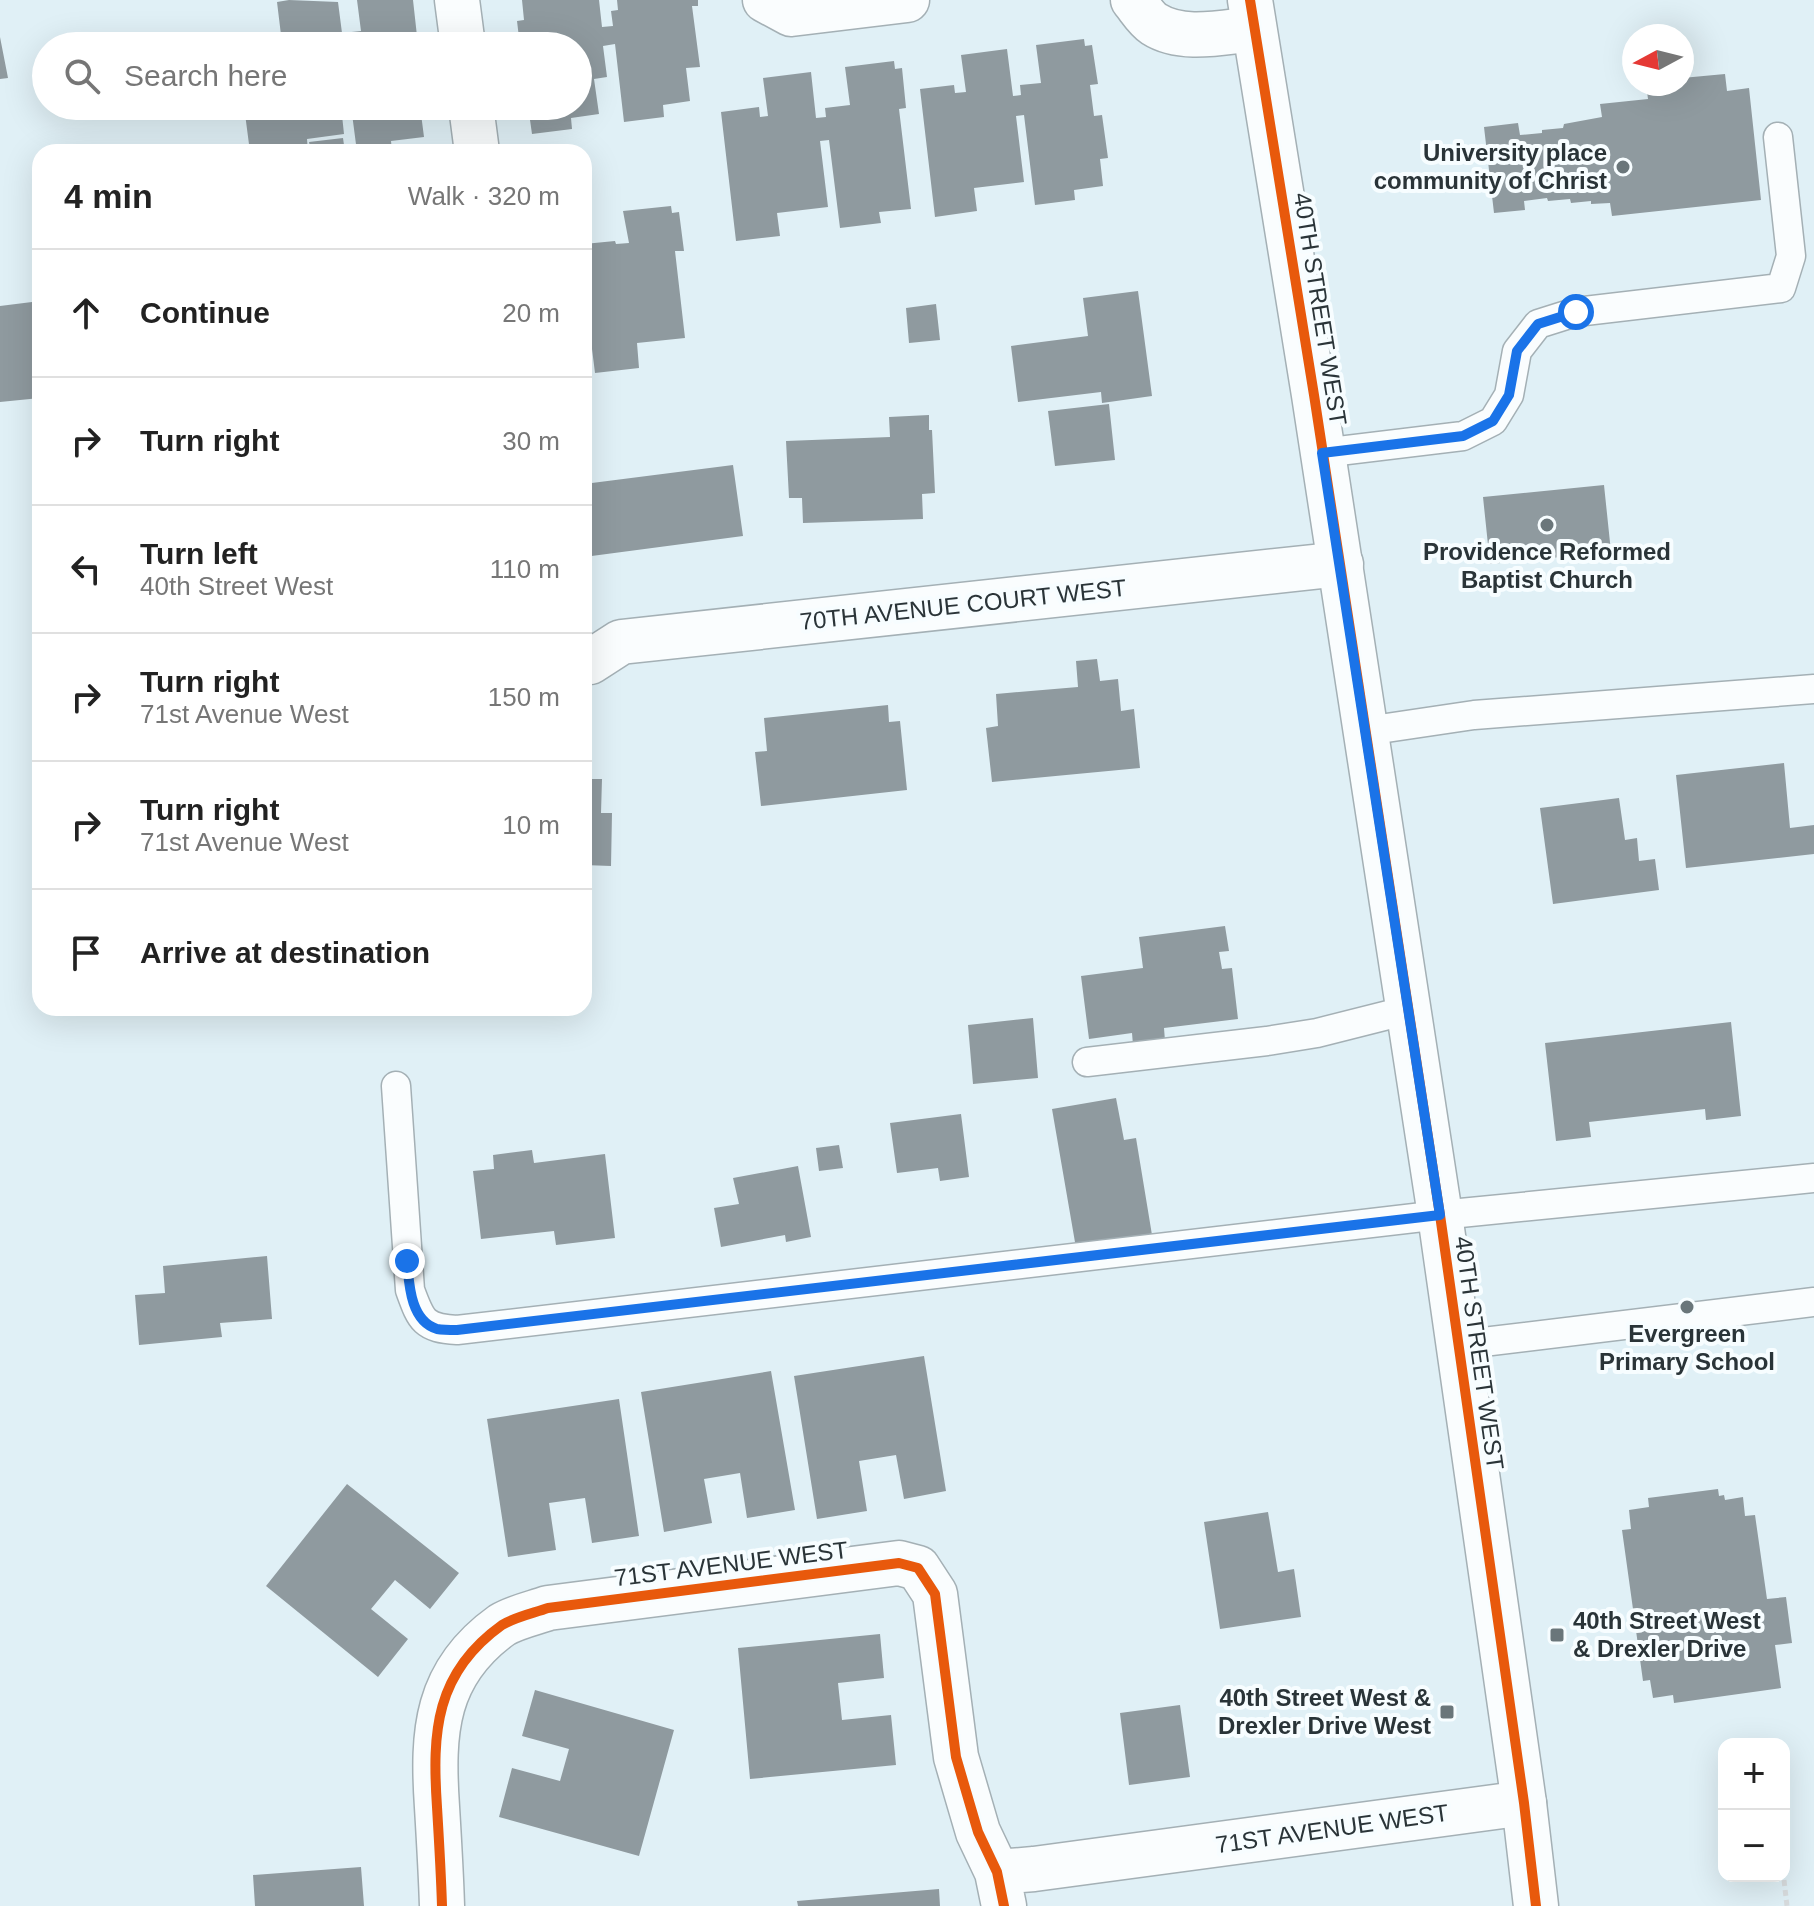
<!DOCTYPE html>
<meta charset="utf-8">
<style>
:root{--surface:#fff;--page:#f2f2f2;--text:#222;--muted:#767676;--line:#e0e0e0}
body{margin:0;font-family:Helvetica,sans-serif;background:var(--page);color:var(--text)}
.controls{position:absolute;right:24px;bottom:24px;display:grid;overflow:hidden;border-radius:16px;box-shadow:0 8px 32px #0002}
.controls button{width:72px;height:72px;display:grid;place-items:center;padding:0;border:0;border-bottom:2px solid var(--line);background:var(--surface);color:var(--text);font:40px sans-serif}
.compass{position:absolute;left:1622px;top:24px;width:72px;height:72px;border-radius:50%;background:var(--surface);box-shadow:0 8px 32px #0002;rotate:263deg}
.stop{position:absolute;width:24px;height:24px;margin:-18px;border:6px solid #1a73e8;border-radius:50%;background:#fff}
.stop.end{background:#1a73e8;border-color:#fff;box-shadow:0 2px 8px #0008}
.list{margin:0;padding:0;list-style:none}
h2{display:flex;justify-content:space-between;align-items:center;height:104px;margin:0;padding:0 32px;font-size:34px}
h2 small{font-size:26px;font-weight:400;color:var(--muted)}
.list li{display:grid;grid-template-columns:52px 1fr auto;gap:24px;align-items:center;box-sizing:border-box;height:128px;padding:0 32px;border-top:2px solid var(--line)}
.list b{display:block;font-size:30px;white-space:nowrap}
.list p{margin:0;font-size:26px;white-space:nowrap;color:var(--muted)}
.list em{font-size:26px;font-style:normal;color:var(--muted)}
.icon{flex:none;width:44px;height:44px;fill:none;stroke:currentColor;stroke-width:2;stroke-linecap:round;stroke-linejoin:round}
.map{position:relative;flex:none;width:1814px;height:1906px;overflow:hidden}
.search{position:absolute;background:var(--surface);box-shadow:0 8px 32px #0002;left:32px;top:32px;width:560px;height:88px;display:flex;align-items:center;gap:20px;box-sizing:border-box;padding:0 28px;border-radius:44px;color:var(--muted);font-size:30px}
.panel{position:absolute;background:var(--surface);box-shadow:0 8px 32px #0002;left:32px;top:144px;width:560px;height:872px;border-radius:24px}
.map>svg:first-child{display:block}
</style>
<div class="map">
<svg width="1814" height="1906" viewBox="0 0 1814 1906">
<rect width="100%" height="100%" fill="#e0f0f6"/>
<!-- building -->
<path fill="#8f9a9f" d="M 289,0 L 338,2 L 342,33 L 361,31 L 357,0 L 413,0 L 417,36 L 411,37 L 412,46 L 237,46 L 236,41 L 281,35 L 277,2 Z
M 522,0 L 599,0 L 602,27 L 613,26 L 611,11 L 618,10 L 617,0 L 698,0 L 698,6 L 692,6 L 700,67 L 686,68 L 690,101 L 663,105 L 664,117 L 624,122 L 615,44 L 603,46 L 607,77 L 594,79 L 599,114 L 571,118 L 572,129 L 532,134 L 528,106 L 578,106 L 578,46 L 520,46 L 517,21 L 524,20 Z
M 0,37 L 8,78 L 0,79 Z
M 1084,39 L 1085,46 L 1092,45 L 1098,84 L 1090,85 L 1094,116 L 1102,115 L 1108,158 L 1100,159 L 1103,186 L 1074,190 L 1075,200 L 1035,205 L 1024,115 L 1016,116 L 1024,182 L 974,188 L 977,211 L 935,217 L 920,89 L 954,85 L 955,93 L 966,92 L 961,55 L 1007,49 L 1013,96 L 1021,95 L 1020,85 L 1041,83 L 1036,45 Z
M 894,61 L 895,69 L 902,68 L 906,108 L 899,109 L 911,209 L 879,212 L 881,223 L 840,228 L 829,140 L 820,141 L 828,207 L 777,213 L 780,236 L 736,241 L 721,112 L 759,107 L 760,117 L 768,116 L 763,78 L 811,72 L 816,118 L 826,117 L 825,108 L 850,105 L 845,67 Z
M 1725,74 L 1727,91 L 1749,88 L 1761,200 L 1612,216 L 1610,203 L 1591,204 L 1591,201 L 1571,203 L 1570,199 L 1548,201 L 1547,198 L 1524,201 L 1525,210 L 1494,213 L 1484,127 L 1518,123 L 1520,135 L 1542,133 L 1542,130 L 1563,128 L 1564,124 L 1602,117 L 1600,104 L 1648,99 L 1646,84 L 1682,84 L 1682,78 Z
M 244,106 L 341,106 L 344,134 L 307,139 L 308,152 L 250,152 Z
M 351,106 L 420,106 L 424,137 L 391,141 L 392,151 L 357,152 Z
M 343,138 L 345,152 L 311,152 L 309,142 Z
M 671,206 L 672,213 L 679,212 L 684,251 L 675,251 L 685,338 L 637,343 L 639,368 L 595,373 L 584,285 L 584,244 L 615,241 L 616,244 L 629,243 L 623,211 Z
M 1138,291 L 1152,396 L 1102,403 L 1101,392 L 1018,402 L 1011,346 L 1088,336 L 1083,298 Z
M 40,301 L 40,398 L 0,402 L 0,306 Z
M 936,304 L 940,340 L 909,343 L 906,308 Z
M 1109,404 L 1115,460 L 1055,466 L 1048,411 Z
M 929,415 L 929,430 L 932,430 L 935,493 L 922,494 L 923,519 L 803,523 L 802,498 L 789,498 L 786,441 L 890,437 L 889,417 Z
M 733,465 L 743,536 L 584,557 L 584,484 Z
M 1604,485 L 1611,552 L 1490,564 L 1483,497 Z
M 1097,659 L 1100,681 L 1118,679 L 1121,711 L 1134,709 L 1140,768 L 992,782 L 986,728 L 998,726 L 996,694 L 1078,687 L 1076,661 Z
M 888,705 L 889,722 L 900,721 L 907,790 L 761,806 L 755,752 L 767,751 L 764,718 Z
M 1784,763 L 1790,828 L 1814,825 L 1814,854 L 1686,868 L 1676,775 Z
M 584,779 L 602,779 L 601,813 L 612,813 L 611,866 L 584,865 Z
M 1619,798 L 1625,840 L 1637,838 L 1639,861 L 1655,859 L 1659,890 L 1553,904 L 1540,808 Z
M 1225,926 L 1229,951 L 1219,952 L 1222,969 L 1232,968 L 1238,1019 L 1164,1028 L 1165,1041 L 1133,1045 L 1132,1033 L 1089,1039 L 1081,976 L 1143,968 L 1139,937 Z
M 1033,1018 L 1038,1078 L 973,1084 L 968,1025 Z
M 1731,1022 L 1741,1116 L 1706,1120 L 1705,1109 L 1589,1122 L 1591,1137 L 1556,1141 L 1545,1043 Z
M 1116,1098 L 1124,1140 L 1136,1138 L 1152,1235 L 1076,1248 L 1052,1109 Z
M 961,1114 L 969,1177 L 940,1181 L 938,1168 L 897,1173 L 890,1123 Z
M 839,1145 L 843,1168 L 819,1171 L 816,1148 Z
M 532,1150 L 534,1163 L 605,1154 L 615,1238 L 556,1245 L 554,1231 L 481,1239 L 473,1171 L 494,1169 L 493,1155 Z
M 798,1166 L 811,1237 L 786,1242 L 785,1235 L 721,1247 L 714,1208 L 739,1204 L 733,1178 Z
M 267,1256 L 272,1319 L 220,1323 L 222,1337 L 139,1345 L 135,1295 L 165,1293 L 163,1266 Z
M 924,1356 L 946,1491 L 904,1499 L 896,1455 L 859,1461 L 867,1511 L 817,1519 L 794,1376 Z
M 771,1371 L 795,1510 L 747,1518 L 740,1473 L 704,1479 L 712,1523 L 664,1532 L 641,1392 Z
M 619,1399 L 639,1536 L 592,1543 L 585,1498 L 549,1503 L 556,1550 L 508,1557 L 487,1419 Z
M 347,1484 L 459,1573 L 430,1609 L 395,1580 L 371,1609 L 408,1639 L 378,1677 L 266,1586 Z
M 1718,1489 L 1719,1496 L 1724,1495 L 1725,1500 L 1743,1497 L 1745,1516 L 1755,1515 L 1767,1599 L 1786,1597 L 1792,1643 L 1775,1645 L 1781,1688 L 1674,1703 L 1673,1695 L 1653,1698 L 1650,1680 L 1643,1681 L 1622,1530 L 1631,1529 L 1629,1510 L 1649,1507 L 1648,1498 Z
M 1268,1512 L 1278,1572 L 1294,1569 L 1301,1617 L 1220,1629 L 1204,1522 Z
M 880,1634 L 884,1678 L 838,1683 L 842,1720 L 891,1715 L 896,1765 L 750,1779 L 738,1648 Z
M 535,1690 L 674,1730 L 639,1856 L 499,1817 L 512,1768 L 560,1781 L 569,1749 L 522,1736 Z
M 1180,1705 L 1190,1777 L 1129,1785 L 1120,1713 Z
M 361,1867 L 364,1906 L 255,1906 L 253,1875 Z
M 939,1889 L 940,1906 L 798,1906 L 797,1901 Z"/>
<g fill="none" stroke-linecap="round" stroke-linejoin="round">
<!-- service casing -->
<g stroke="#a4b0b5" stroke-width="31">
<path id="service" d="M 1322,453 L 1463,436 L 1493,421 L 1509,395 L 1517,351 L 1538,324 L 1576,312 L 1781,288 L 1791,256 L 1778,137
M 1366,731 L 1474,715 L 1814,689
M 1087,1062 L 1267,1041 L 1317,1033 L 1408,1010
M 396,1086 L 410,1290 C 421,1320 423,1328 457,1330 L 1440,1215 L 1814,1178
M 1458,1345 L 1814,1302"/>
</g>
<!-- minor casing -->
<g stroke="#a4b0b5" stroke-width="47">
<path id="minor" d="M 457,0 L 463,46
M 765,0 L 791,14 L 907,0
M 1133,0 C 1139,7 1146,19 1154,24 C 1182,42 1223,32 1254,29
M 471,106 L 477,152
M 590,662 L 621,642 L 1341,564
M 997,1872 L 1034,1869 L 1524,1803
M 442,1906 C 441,1873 439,1840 437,1807 C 432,1732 435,1673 502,1625 C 515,1617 534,1613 548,1608 L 899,1563 L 918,1568 L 935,1594 L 956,1757 L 978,1832 L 997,1872 L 1004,1906"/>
</g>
<!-- secondary casing -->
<g stroke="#a4b0b5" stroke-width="47">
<path id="secondary" d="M 1250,0 L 1314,395 L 1440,1215 L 1524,1803 L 1536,1906"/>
</g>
<!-- path -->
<path stroke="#d8dcde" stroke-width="5" stroke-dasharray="6 4" stroke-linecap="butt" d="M 1784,1880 L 1787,1906"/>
<!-- service -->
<use href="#service" stroke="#fafdfe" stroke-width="28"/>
<!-- minor -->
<use href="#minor" stroke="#fafdfe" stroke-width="44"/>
<!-- secondary -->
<use href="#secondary" stroke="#fafdfe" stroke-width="44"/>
<!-- cycleway casing -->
<g stroke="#f7fdff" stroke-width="15">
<path id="cycleway" d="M 1250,0 L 1314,395 L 1440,1215 L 1524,1803 L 1536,1906
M 442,1906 C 441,1873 439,1840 437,1807 C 432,1732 435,1673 502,1625 C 515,1617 534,1613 548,1608 L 899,1563 L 918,1568 L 935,1594 L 956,1757 L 978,1832 L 997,1872 L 1004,1906"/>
</g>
<!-- cycleway -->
<use href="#cycleway" stroke="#e8590c" stroke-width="10"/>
</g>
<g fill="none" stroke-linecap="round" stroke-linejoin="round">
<!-- route -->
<path stroke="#1a73e8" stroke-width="10" d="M 407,1261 C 409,1283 410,1321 437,1329 C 443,1330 451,1330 457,1330 L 1440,1215 L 1322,453 L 1463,436 L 1493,421 L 1509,395 L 1517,351 L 1538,324 L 1576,312"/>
</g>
<!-- markers -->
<g fill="#6a767a" stroke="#f7fdff" stroke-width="3">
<circle cx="1623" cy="167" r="8"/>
<circle cx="1547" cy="525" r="8"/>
<circle cx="1687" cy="1307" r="8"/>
<rect x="1549" y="1627" width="16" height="16" rx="4"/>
<rect x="1439" y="1704" width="16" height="16" rx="4"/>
</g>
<g text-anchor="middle" stroke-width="8" stroke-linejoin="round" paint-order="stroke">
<!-- poi labels -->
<g font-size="24" font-weight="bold" fill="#2a3438" stroke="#f7fdff" text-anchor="end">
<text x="1607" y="161">University place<tspan x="1607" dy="28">community of Christ</tspan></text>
<text x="1547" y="560" text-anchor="middle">Providence Reformed<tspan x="1547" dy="28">Baptist Church</tspan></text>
<text x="1687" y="1342" text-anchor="middle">Evergreen<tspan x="1687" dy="28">Primary School</tspan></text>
<text x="1573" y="1629" text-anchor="start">40th Street West<tspan x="1573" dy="28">&amp; Drexler Drive</tspan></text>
<text x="1431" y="1706">40th Street West &amp;<tspan x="1431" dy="28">Drexler Drive West</tspan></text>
</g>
<!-- street labels -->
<g font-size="24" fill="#2a3438" stroke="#f7fdff">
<text transform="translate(1320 309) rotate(81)" y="8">40TH STREET WEST</text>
<text transform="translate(963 605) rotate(-6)" y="8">70TH AVENUE COURT WEST</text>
<text transform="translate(1479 1353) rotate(82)" y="8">40TH STREET WEST</text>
<text transform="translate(731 1564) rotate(-7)" y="8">71ST AVENUE WEST</text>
<text transform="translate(1332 1829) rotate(-8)" y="8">71ST AVENUE WEST</text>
</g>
</g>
</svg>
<div class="controls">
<button>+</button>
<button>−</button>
</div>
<svg class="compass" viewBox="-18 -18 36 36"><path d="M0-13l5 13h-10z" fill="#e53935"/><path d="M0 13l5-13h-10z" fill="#767676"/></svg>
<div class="stop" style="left:1576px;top:312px"></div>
<div class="stop end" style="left:407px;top:1261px"></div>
<div class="search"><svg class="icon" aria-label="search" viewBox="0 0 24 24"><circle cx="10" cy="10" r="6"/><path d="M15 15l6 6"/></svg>Search here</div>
<section class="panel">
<h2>4 min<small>Walk · 320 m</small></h2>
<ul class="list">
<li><svg class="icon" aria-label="ahead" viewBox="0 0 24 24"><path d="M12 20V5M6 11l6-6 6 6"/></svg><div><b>Continue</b></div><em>20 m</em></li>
<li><svg class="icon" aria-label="right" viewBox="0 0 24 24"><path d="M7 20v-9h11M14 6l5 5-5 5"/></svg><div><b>Turn right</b></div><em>30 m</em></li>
<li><svg class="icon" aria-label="left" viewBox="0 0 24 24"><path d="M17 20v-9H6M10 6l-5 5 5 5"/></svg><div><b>Turn left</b><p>40th Street West</p></div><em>110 m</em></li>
<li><svg class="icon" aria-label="right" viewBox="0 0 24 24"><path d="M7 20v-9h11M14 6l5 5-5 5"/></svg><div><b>Turn right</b><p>71st Avenue West</p></div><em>150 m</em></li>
<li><svg class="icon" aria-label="right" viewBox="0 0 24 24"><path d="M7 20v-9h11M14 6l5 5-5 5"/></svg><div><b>Turn right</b><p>71st Avenue West</p></div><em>10 m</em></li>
<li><svg class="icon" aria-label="arrive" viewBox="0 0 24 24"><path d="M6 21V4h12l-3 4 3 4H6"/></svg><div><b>Arrive at destination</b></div></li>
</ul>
</section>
</div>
